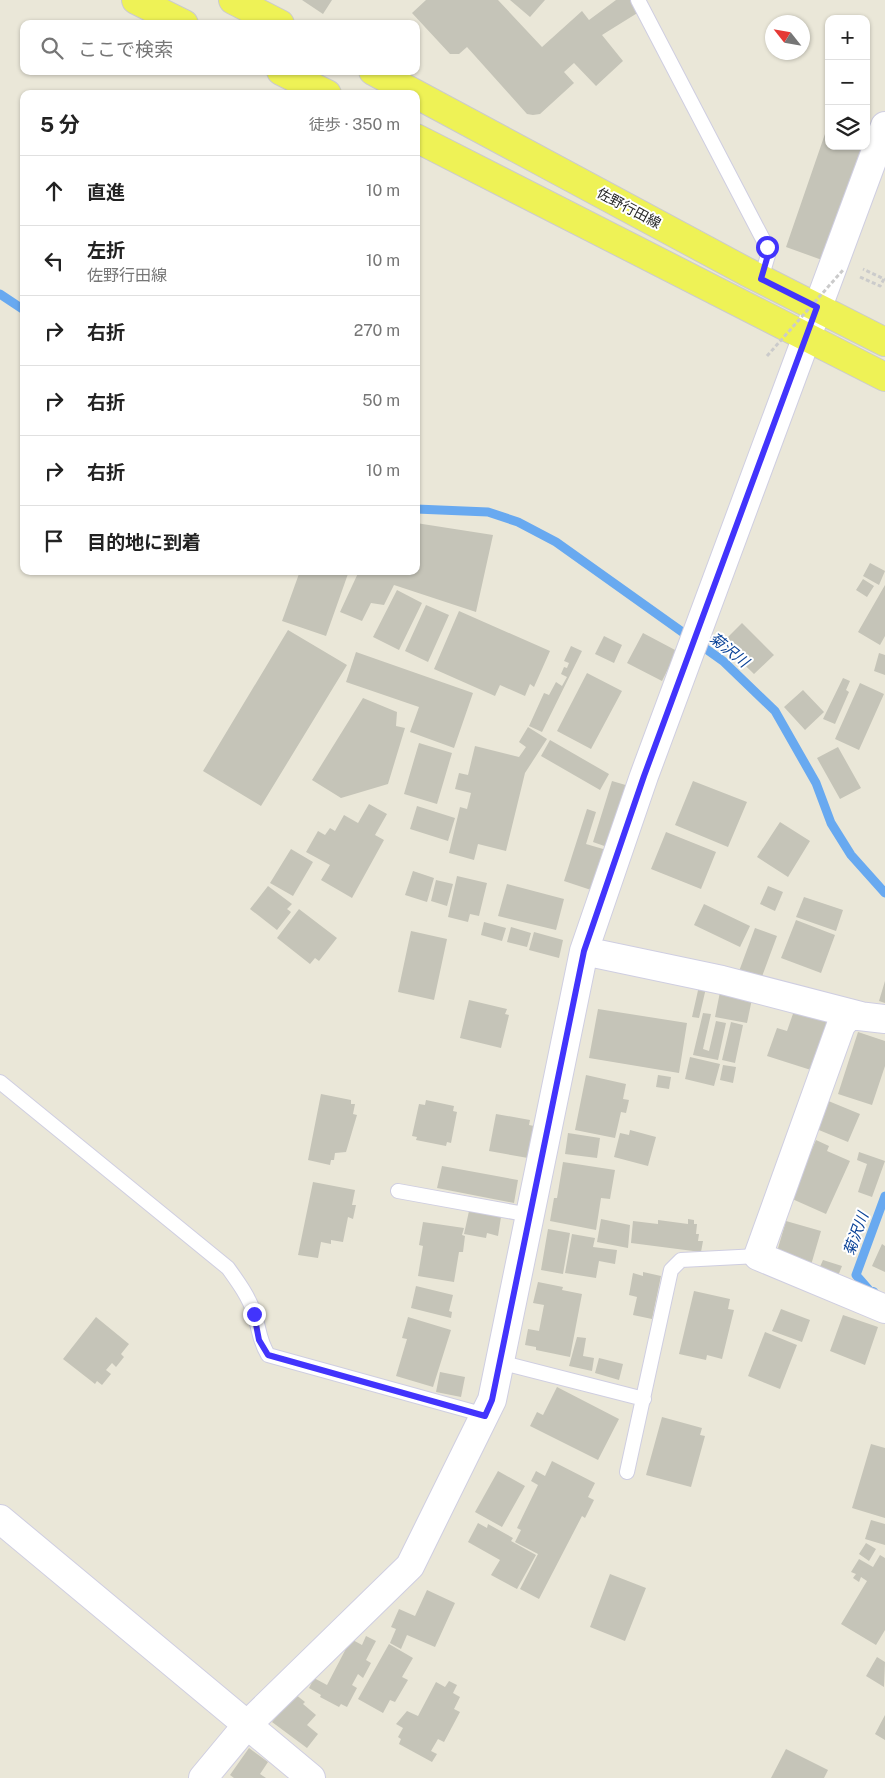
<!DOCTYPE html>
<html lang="ja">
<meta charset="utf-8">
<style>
:root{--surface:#fff;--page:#f2f2f2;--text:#222;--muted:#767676;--line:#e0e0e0}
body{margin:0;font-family:"Public Sans","Noto Sans JP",sans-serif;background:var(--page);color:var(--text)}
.controls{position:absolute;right:15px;top:15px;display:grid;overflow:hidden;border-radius:10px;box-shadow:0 1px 4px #0004}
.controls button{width:45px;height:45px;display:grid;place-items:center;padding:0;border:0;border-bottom:1px solid var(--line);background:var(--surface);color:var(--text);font:25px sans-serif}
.compass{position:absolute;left:765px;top:15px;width:45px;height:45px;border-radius:50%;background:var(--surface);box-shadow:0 1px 4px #0004;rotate:301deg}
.stop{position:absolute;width:15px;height:15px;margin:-11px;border:4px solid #4234fc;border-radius:50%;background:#fff}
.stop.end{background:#4234fc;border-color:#fff;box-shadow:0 1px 5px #0008}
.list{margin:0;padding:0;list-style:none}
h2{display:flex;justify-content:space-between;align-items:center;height:65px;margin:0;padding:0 20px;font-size:21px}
h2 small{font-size:16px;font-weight:400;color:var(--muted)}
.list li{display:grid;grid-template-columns:32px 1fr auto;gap:15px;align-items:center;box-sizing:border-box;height:70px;padding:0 20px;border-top:1px solid var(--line)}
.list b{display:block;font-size:19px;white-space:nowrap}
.list p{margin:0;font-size:16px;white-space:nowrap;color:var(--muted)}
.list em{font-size:16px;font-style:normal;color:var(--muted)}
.icon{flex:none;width:28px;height:28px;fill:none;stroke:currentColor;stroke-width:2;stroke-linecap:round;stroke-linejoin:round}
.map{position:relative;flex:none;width:885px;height:1778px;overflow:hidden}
.search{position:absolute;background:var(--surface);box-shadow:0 1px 4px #0004;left:20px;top:20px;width:400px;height:55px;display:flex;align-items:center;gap:12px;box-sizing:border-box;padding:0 18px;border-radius:10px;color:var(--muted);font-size:19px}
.panel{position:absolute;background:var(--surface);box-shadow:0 1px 4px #0004;left:20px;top:90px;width:400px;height:485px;border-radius:10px}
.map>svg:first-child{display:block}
</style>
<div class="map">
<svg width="885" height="1778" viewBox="0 0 885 1778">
<rect width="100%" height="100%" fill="#eae7d8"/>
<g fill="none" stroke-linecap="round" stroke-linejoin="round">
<!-- stream -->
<path stroke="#68a9f0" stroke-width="9" d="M 0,294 L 24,310
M 416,509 L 488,512 L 518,522 L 556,542 L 723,661 L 775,711 L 816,783 L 831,823 L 851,855 L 885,893
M 874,1292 L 869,1290 L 856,1275 L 885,1196"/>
</g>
<!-- building -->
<path fill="#c5c4b8" d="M 302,0 L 332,0 L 323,14 Z
M 426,0 L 498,0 L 542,47 L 582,11 L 589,20 L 616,0 L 631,0 L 639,12 L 602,35 L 623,61 L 596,86 L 574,63 L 564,72 L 574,83 L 540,114 L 533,115 L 527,114 L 467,47 L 459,54 L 450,54 L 412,13 Z
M 510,0 L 545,0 L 530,17 Z
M 826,131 L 829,132 L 829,146 L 862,146 L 822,260 L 786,247 Z
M 416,523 L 493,535 L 476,612 L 394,585 L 384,605 L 371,603 L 362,621 L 340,612 L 359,571 L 416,571 Z
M 870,563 L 885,571 L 879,585 L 863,576 Z
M 300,571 L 349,571 L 326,636 L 282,621 Z
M 863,579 L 874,586 L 867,597 L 856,590 Z
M 885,585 L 885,636 L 880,645 L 858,632 Z
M 397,590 L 422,603 L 399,650 L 373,637 Z
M 426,605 L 449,615 L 428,662 L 405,651 Z
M 459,611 L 550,651 L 534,687 L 530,684 L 525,696 L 500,685 L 495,696 L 434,669 Z
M 742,623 L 774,655 L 754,674 L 722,643 Z
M 288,630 L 347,665 L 261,806 L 203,771 Z
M 643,633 L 677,651 L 662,681 L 627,663 Z
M 604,636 L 622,645 L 614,663 L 595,654 Z
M 571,646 L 582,651 L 542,732 L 529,726 L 544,693 L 549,695 L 556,682 L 562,686 L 567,677 L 561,674 L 564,667 L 567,668 L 569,663 L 564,661 Z
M 356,652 L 473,693 L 454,748 L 410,732 L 419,707 L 346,682 Z
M 879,653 L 885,655 L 885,675 L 874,671 Z
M 587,673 L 622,691 L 591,749 L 557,731 Z
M 843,678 L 850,681 L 846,690 L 849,692 L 835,724 L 823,719 Z
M 860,683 L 884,694 L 859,750 L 835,739 Z
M 803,690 L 824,712 L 805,730 L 784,707 Z
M 363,698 L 397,712 L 396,726 L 405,728 L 388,784 L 341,798 L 312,780 Z
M 528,727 L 547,739 L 525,773 L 506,851 L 478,844 L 474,860 L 449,853 L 460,807 L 467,809 L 471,793 L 455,789 L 459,773 L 468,775 L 475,746 L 519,757 L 526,747 L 519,742 Z
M 550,740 L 609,774 L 600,790 L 541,756 Z
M 419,743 L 452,753 L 437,804 L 404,794 Z
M 838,747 L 861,788 L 840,799 L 817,758 Z
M 612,781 L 629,786 L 610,848 L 593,842 Z
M 693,781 L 747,802 L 728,847 L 675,825 Z
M 369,804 L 387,814 L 375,835 L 384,840 L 352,898 L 321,880 L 330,865 L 306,852 L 318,831 L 325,835 L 330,828 L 335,831 L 344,815 L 358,823 Z
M 417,806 L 455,818 L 448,841 L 410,829 Z
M 587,809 L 596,812 L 586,844 L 610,851 L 597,892 L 564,881 Z
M 780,822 L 810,841 L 788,877 L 757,857 Z
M 666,832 L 716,852 L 701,889 L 651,869 Z
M 291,849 L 313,862 L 293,896 L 270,883 Z
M 413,871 L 434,878 L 427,902 L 405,895 Z
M 457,876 L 487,883 L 479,916 L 470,914 L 468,922 L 448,917 Z
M 436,880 L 453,884 L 447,906 L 431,901 Z
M 507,884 L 564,899 L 556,930 L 498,916 Z
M 268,886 L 292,904 L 287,909 L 291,912 L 277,930 L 250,909 Z
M 768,886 L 783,892 L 775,911 L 760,904 Z
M 804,897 L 843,910 L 836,931 L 796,917 Z
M 704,904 L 750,926 L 740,947 L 694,925 Z
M 299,909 L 337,938 L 319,961 L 315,958 L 310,964 L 277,938 Z
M 796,920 L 835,935 L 821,973 L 781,958 Z
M 484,922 L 506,928 L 502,941 L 481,935 Z
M 511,927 L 531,933 L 527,947 L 507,942 Z
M 755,928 L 777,936 L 760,982 L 738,974 Z
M 411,931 L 447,939 L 434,1000 L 398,992 Z
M 534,932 L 563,940 L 559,958 L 529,950 Z
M 885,981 L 885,1003 L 879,1001 Z
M 699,986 L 706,988 L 699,1018 L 692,1017 Z
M 720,992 L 752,999 L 747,1023 L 715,1017 Z
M 469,1000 L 507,1009 L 505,1014 L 509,1015 L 501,1048 L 460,1038 Z
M 795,1008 L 831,1020 L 814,1071 L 767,1056 L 777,1028 L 787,1031 Z
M 598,1009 L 687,1023 L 679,1073 L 589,1058 Z
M 703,1013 L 711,1014 L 703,1049 L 709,1051 L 716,1021 L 726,1023 L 718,1060 L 693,1055 Z
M 731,1022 L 743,1025 L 735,1063 L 722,1060 Z
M 858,1032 L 885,1041 L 885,1066 L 872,1105 L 838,1094 Z
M 690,1057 L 720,1064 L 714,1086 L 685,1079 Z
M 723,1065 L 736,1067 L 733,1083 L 720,1080 Z
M 586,1075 L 626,1084 L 623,1099 L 629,1100 L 626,1113 L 621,1112 L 615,1138 L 575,1130 Z
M 658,1075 L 671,1077 L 669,1089 L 656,1087 Z
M 321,1094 L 351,1100 L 351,1104 L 355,1104 L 353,1114 L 357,1115 L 346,1152 L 335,1153 L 334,1160 L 331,1160 L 330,1165 L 308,1160 Z
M 426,1100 L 454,1106 L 453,1111 L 457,1112 L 451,1143 L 447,1142 L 446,1146 L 416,1140 L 417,1137 L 412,1136 L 419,1104 L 425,1105 Z
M 826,1100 L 860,1114 L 848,1142 L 814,1128 Z
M 496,1114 L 530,1120 L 529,1125 L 534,1126 L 528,1158 L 489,1151 Z
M 630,1130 L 656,1137 L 648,1166 L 614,1157 L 620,1133 L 629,1135 Z
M 568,1133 L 600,1138 L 597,1158 L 565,1154 Z
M 816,1140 L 829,1146 L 827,1151 L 850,1161 L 826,1214 L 790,1198 Z
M 859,1152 L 885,1161 L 872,1197 L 858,1192 L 867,1164 L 857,1160 Z
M 563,1162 L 615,1170 L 610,1199 L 601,1198 L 596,1230 L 550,1221 L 554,1198 L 557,1198 Z
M 442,1166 L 518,1180 L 514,1203 L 437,1188 Z
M 313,1182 L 355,1190 L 352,1205 L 356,1205 L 353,1219 L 348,1217 L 343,1242 L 331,1240 L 331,1244 L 321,1242 L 318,1258 L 298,1255 Z
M 469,1211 L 501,1217 L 498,1236 L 487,1233 L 486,1238 L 464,1234 Z
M 601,1219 L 630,1225 L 628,1248 L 597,1242 Z
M 688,1219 L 694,1220 L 694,1224 L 697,1224 L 696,1234 L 699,1234 L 698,1241 L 703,1241 L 701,1252 L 631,1243 L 633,1221 L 658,1224 L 658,1220 L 688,1224 Z
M 786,1221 L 821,1231 L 811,1265 L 776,1255 Z
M 423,1222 L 464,1228 L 462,1235 L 465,1236 L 463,1252 L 459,1252 L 454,1282 L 418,1276 L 423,1246 L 419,1245 Z
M 548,1229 L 570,1233 L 563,1274 L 541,1270 Z
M 572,1234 L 595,1238 L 593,1247 L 617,1250 L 615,1264 L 599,1261 L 596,1278 L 565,1273 Z
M 882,1244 L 885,1246 L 885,1272 L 872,1266 Z
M 823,1260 L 842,1266 L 838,1276 L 819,1269 Z
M 643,1272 L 661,1276 L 652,1319 L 633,1315 L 637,1297 L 629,1295 L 633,1273 L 643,1276 Z
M 538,1282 L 563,1287 L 562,1290 L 582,1294 L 570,1357 L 536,1350 L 536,1347 L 525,1345 L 528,1329 L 539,1331 L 544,1305 L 533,1303 Z
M 416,1286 L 453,1295 L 449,1311 L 452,1312 L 451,1318 L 411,1308 Z
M 694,1291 L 730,1299 L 728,1309 L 734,1310 L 722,1359 L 707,1355 L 706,1360 L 679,1354 Z
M 781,1309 L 810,1320 L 802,1342 L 772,1331 Z
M 843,1315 L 878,1327 L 865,1365 L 830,1351 Z
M 96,1317 L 129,1344 L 121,1354 L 124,1357 L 116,1367 L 112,1363 L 106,1370 L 111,1374 L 102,1385 L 97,1381 L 95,1384 L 63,1359 Z
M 408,1317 L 451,1330 L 433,1387 L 396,1376 L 407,1339 L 402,1338 Z
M 765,1332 L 797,1345 L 780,1389 L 748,1376 Z
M 577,1337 L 586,1338 L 583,1356 L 594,1358 L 592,1371 L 569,1366 Z
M 599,1358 L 623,1364 L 619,1380 L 595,1373 Z
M 440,1372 L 465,1377 L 461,1397 L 436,1392 Z
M 557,1387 L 619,1419 L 598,1460 L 530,1426 L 537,1412 L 543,1415 Z
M 662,1417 L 702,1428 L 700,1435 L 705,1436 L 691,1487 L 646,1475 Z
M 871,1444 L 885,1448 L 885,1518 L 852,1508 Z
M 552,1461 L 595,1483 L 588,1497 L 594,1500 L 585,1518 L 582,1516 L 539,1599 L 520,1589 L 538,1554 L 515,1542 L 521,1530 L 517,1528 L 538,1485 L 531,1481 L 536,1471 L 545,1476 Z
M 498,1471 L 525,1486 L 502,1527 L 475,1512 Z
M 871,1520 L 885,1524 L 885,1545 L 865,1539 Z
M 478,1523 L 487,1528 L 488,1524 L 513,1538 L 511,1541 L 536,1555 L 517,1589 L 491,1575 L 500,1560 L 468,1542 Z
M 866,1543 L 876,1549 L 869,1561 L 859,1554 Z
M 880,1555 L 885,1558 L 885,1630 L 876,1645 L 841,1624 L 867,1581 L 861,1577 L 859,1582 L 853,1578 L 856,1574 L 851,1572 L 859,1559 L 873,1567 Z
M 610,1574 L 646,1588 L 625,1641 L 590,1627 Z
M 427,1590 L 455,1603 L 435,1647 L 407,1635 L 401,1649 L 390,1643 L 396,1629 L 391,1627 L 399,1609 L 415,1616 Z
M 366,1636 L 376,1641 L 366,1660 L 371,1663 L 363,1678 L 358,1674 L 352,1685 L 357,1688 L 347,1707 L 341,1704 L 339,1707 L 320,1697 L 321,1695 L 309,1688 L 314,1678 L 327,1685 L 351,1639 L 362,1645 Z
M 389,1644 L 413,1658 L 402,1677 L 408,1680 L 395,1702 L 390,1700 L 383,1713 L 358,1699 Z
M 877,1657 L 885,1662 L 884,1687 L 866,1676 Z
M 449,1681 L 457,1685 L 453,1693 L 460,1697 L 454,1709 L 460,1712 L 444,1742 L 438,1739 L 431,1751 L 437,1754 L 432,1762 L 399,1744 L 401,1739 L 398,1737 L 403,1728 L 396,1724 L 407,1711 L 418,1716 L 436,1682 L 445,1687 Z
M 295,1694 L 305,1702 L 303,1704 L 316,1715 L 307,1725 L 318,1734 L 307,1748 L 272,1722 Z
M 885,1715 L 885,1740 L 875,1734 Z
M 249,1748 L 268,1762 L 260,1774 L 266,1778 L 234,1778 L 230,1775 Z
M 786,1749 L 828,1770 L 824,1778 L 771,1778 Z"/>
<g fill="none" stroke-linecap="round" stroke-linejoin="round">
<!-- lane casing -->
<g stroke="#cfcee1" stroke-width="16">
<path id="lane" d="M 638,0 L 767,247 L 768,255 L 761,279
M 0,1082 L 228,1268 C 238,1282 249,1297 254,1313 C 260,1330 258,1338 268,1355 L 485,1415
M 398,1191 L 530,1215
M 499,1362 L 644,1399
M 627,1472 L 671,1270 L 681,1260 L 758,1256"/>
</g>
<!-- street casing -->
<g stroke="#cfcee1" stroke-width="30">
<path id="street" d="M 584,951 L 722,980 L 861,1016
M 885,1019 L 850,1015 L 841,1025 L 758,1256 L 885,1309
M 0,1519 L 311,1778
M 203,1778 L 247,1725 L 410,1566 L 492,1400 L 584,951 L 644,776 L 885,126"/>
</g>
<!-- primary casing -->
<g stroke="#cbcbcb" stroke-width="30">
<path id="primary" d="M 136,0 L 184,24
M 233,0 L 280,24
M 281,71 L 327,94
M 373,71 L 747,272 L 885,342
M 416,138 L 885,377"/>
</g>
<!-- path -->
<path stroke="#cbcbcb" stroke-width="3" stroke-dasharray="4 2.5" stroke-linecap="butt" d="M 860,277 L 880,286 L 884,279 L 863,269"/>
<!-- lane -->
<use href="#lane" stroke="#fff" stroke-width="14"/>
<!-- street -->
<use href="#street" stroke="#fff" stroke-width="28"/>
<!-- primary -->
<use href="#primary" stroke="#eef256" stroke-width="28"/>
<!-- path-bridge -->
<path stroke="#cbcbcb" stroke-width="3" stroke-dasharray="4 2.5" stroke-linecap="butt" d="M 767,356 L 843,270"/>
</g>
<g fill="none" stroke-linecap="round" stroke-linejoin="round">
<!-- route -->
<path stroke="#4234fc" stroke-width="6" d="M 254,1314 L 259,1340 L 268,1355 L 485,1416 L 492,1400 L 584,951 L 644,776 L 817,307 L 761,279 L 768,255 L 767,247"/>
</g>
<g text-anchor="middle" stroke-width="4" stroke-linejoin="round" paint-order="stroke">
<!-- street labels -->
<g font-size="14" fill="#272727" stroke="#fff">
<text transform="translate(629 208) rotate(28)" y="5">佐野行田線</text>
</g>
<!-- water labels -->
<g font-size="15" font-style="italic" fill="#0b4398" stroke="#fff">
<text transform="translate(729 650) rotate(39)" y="5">菊沢川</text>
<text transform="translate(856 1234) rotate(-70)" y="5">菊沢川</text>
</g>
</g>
</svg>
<div class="controls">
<button>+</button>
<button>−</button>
<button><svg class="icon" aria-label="layers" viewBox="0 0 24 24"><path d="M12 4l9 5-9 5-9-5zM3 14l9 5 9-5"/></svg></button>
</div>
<svg class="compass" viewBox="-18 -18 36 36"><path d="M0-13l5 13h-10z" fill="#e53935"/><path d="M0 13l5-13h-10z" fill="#767676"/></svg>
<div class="stop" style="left:767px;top:247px"></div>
<div class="stop end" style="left:254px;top:1314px"></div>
<div class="search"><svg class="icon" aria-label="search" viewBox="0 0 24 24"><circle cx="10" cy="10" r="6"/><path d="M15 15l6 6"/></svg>ここで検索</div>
<section class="panel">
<h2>5 分<small>徒歩 · 350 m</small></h2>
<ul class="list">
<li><svg class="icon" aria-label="ahead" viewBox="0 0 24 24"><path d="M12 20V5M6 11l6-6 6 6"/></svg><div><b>直進</b></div><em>10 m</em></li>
<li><svg class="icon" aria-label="left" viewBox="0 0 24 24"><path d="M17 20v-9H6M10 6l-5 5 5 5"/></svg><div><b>左折</b><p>佐野行田線</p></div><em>10 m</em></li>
<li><svg class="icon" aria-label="right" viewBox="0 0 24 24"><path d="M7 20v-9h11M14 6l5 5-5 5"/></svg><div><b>右折</b></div><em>270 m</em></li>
<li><svg class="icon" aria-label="right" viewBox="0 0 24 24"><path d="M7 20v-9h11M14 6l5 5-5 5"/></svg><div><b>右折</b></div><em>50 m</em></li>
<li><svg class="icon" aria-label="right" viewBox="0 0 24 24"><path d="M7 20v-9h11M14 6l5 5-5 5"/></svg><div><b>右折</b></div><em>10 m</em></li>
<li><svg class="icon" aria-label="arrive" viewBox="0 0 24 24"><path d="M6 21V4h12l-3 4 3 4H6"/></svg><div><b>目的地に到着</b></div></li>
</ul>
</section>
</div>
